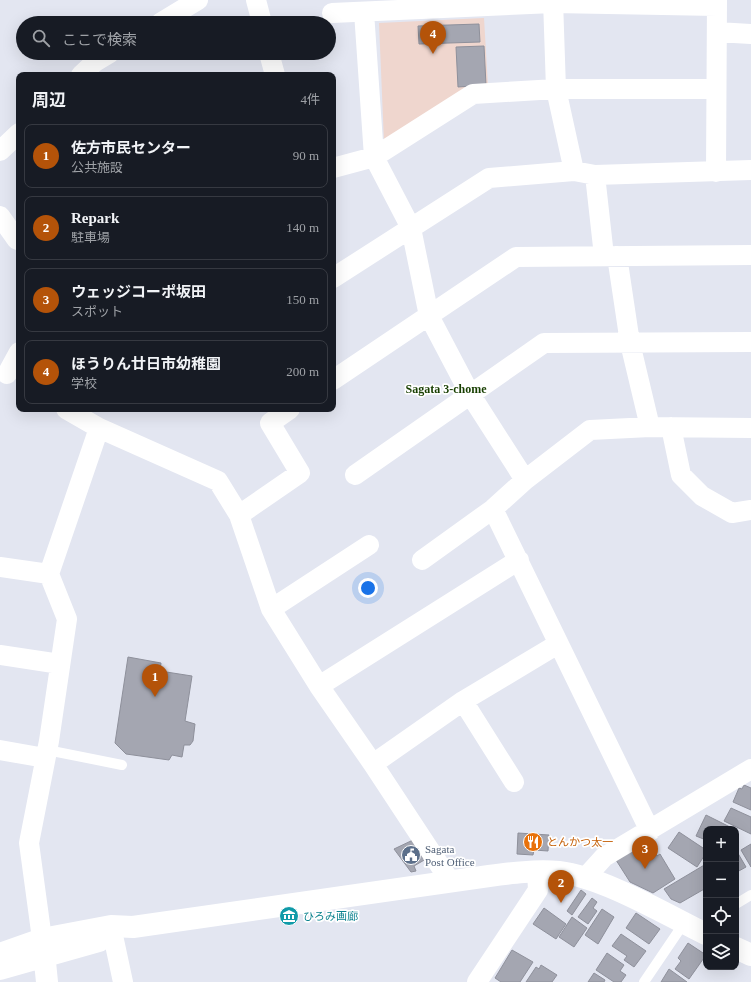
<!DOCTYPE html>
<html lang="ja">
<meta charset="utf-8">
<style>
:root{--surface:#171b24;--page:#20242c;--text:#f1f3f6;--muted:#9ea1a6;--line:#363941;--accent:#b45309}
body{margin:0;font-family:"Times New Roman","Noto Sans JP",serif;background:var(--page);color:var(--text)}
.controls{position:absolute;right:12px;bottom:12px;display:grid;overflow:hidden;border-radius:8px;box-shadow:0 4px 16px #0002}
.controls button{width:36px;height:36px;display:grid;place-items:center;padding:0;border:0;border-bottom:1px solid var(--line);background:var(--surface);color:var(--text);font:20px sans-serif}
.you{position:absolute;left:368px;top:588px;width:14px;height:14px;margin:-10px;border:3px solid #fff;border-radius:50%;background:#1a73e8;box-shadow:0 0 0 6px #1a73e833}
.badge{display:grid;place-items:center;width:26px;height:26px;border-radius:50%;background:var(--accent);color:#fff;font-size:13px;font-weight:700}
.pin{position:absolute;translate:-50% -33px;filter:drop-shadow(0 1px 2px #0008)}
.pin::after{content:'';position:absolute;top:21px;width:14px;height:12px;background:inherit;clip-path:polygon(0 0,100% 0,50% 100%)}
.list{margin:0;padding:0;list-style:none}
h2{display:flex;justify-content:space-between;align-items:center;height:52px;margin:0;padding:0 16px;font-size:17px}
h2 small{font-size:13px;font-weight:400;color:var(--muted)}
.list li{display:grid;grid-template-columns:26px 1fr auto;gap:12px;align-items:center;box-sizing:border-box;height:64px;margin:0 8px 8px;padding:0 8px;border:1px solid var(--line);border-radius:8px}
.list b{display:block;font-size:15px;white-space:nowrap}
.list p{margin:0;font-size:13px;white-space:nowrap;color:var(--muted)}
.list em{font-size:13px;font-style:normal;color:var(--muted)}
.icon{flex:none;width:22px;height:22px;fill:none;stroke:currentColor;stroke-width:2;stroke-linecap:round;stroke-linejoin:round}
.map{position:relative;flex:none;width:751px;height:982px;overflow:hidden}
.search{position:absolute;background:var(--surface);box-shadow:0 4px 16px #0002;left:16px;top:16px;width:320px;height:44px;display:flex;align-items:center;gap:10px;box-sizing:border-box;padding:0 14px;border-radius:22px;color:var(--muted);font-size:15px}
.panel{position:absolute;background:var(--surface);box-shadow:0 4px 16px #0002;left:16px;top:72px;width:320px;height:340px;border-radius:8px}
.map>svg:first-child{display:block}
</style>
<div class="map">
<svg width="751" height="982" viewBox="0 0 751 982">
<rect width="100%" height="100%" fill="#e3e6f1"/>
<!-- education -->
<path fill="#efd6ce" d="M 484,18 L 488,86 L 384,142 L 379,23 Z"/>
<!-- building -->
<path fill="#a4a6b1" stroke="#8e909b" d="M 479,24 L 480,42 L 419,44 L 418,26 Z
M 484,46 L 486,85 L 458,87 L 456,47 Z
M 128,657 L 161,663 L 160,671 L 192,676 L 185,721 L 195,724 L 193,741 L 190,745 L 184,745 L 182,757 L 172,755 L 169,760 L 126,754 L 115,743 Z
M 744,785 L 751,788 L 751,810 L 733,802 L 739,788 L 742,789 Z
M 731,808 L 751,817 L 751,834 L 724,821 Z
M 706,815 L 734,829 L 706,829 L 706,840 L 696,836 Z
M 679,832 L 706,850 L 706,853 L 697,867 L 668,848 Z
M 518,833 L 549,835 L 548,851 L 534,850 L 533,855 L 517,854 Z
M 413,840 L 426,859 L 414,866 L 416,871 L 411,872 L 394,849 Z
M 751,844 L 751,867 L 741,850 Z
M 642,845 L 649,856 L 655,852 L 657,856 L 660,854 L 675,879 L 653,893 L 630,882 L 616,860 Z
M 736,850 L 746,867 L 737,872 L 736,870 Z
M 706,864 L 706,888 L 680,903 L 671,899 L 664,889 Z
M 581,890 L 586,894 L 572,915 L 567,911 Z
M 592,898 L 597,902 L 593,908 L 597,911 L 588,924 L 578,917 Z
M 544,908 L 566,924 L 556,939 L 533,924 Z
M 602,909 L 614,917 L 598,944 L 585,935 Z
M 636,913 L 660,929 L 649,944 L 626,928 Z
M 572,917 L 587,928 L 574,947 L 559,937 Z
M 621,934 L 646,951 L 634,967 L 624,960 L 627,956 L 612,946 Z
M 688,943 L 706,955 L 689,979 L 675,969 L 681,961 L 678,958 Z
M 512,950 L 533,962 L 520,982 L 501,982 L 495,978 Z
M 607,953 L 624,965 L 620,971 L 626,975 L 621,982 L 614,982 L 596,970 Z
M 541,965 L 557,975 L 552,982 L 526,982 L 536,967 L 539,969 Z
M 669,969 L 687,982 L 661,982 Z
M 594,973 L 605,980 L 604,982 L 588,982 Z"/>
<g fill="none" stroke-linecap="round" stroke-linejoin="round">
<!-- service -->
<path stroke="#fff" stroke-width="10" d="M 47,750 L 122,765
M 736,904 L 751,895
M 644,982 L 684,923"/>
<!-- minor -->
<path stroke="#fff" stroke-width="20" d="M 256,0 L 262,23
M 553,0 L 556,89 L 574,171
M 364,12 L 374,157 L 411,228 L 429,316 L 470,394 L 525,480
M 332,13 L 553,3 L 717,6
M 160,23 L 198,0
M 717,32 L 751,34
M 269,53 L 275,75
M 81,75 L 95,62 L 110,53
M 0,151 L 19,133
M 333,168 L 374,157 L 473,94 L 556,89 L 716,89
M 716,172 L 717,0
M 595,175 L 604,256
M 0,216 L 17,240
M 617,256 L 630,343 L 650,427
M 333,278 L 489,178 L 574,171 L 595,175 L 751,170
M 7,374 L 19,352
M 333,380 L 516,257 L 751,255
M 66,409 L 99,428 L 218,481 L 239,515 L 271,609 L 319,686 L 373,764 L 450,881
M 671,427 L 681,475 L 702,496 L 732,513 L 751,510
M 355,475 L 544,343 L 751,342
M 493,509 L 650,831
M 239,515 L 300,473 L 270,423 L 290,409
M 422,560 L 493,509 L 525,480 L 590,430 L 650,427 L 751,428
M 0,567 L 49,574
M 271,609 L 369,545
M 0,655 L 60,664
M 319,686 L 519,560
M 463,701 L 514,782
M 0,750 L 45,758
M 373,764 L 463,701 L 558,644
M 585,878 L 604,857 L 751,769
M 111,926 L 123,982
M 42,939 L 29,843 L 49,741 L 67,619 L 49,574 L 99,428
M 477,982 L 538,890 L 537,871"/>
<!-- tertiary -->
<path stroke="#fff" stroke-width="22" d="M 43,942 L 47,982
M 736,948 L 751,955
M 0,954 L 42,939 L 111,926 L 133,927 L 489,876 C 512,873 535,870 559,872 C 603,877 665,914 706,934
M 0,969 L 99,941"/>
</g>
<!-- icons -->
<defs>
<g id="restaurant-disc" transform="scale(1)"><circle r="9.5" fill="#e8710a" stroke="#fff"/><path d="M-5-6h1v4h1v-4h1v4h1v-4h1v5L-1.5 .5V6h-2V.5L-5-1ZM5-6V6H3V1.5H1.5Q1.5-4 5-6Z" fill="#fff"/></g>
<g id="civic-disc" transform="scale(1)"><circle r="9.5" fill="#5c6f8a" stroke="#fff"/><path d="M-.6-6.5H3V-4.5H.6V-3L4-1V1h2V6H-6V1h2V-1L-.6-3ZM-1.2 2.5V6h2.4V2.5Z" fill="#fff"/></g>
<g id="museum-disc" transform="scale(1)"><circle r="9.5" fill="#0f9aa8" stroke="#fff"/><path d="M0-6L6-3V-2H-6V-3ZM-5-1h2V3h-2ZM-1-1h2V3h-2ZM3-1h2V3H3ZM-6 4H6V6H-6Z" fill="#fff"/></g>
</defs>
<g fill-rule="evenodd">
<use href="#restaurant-disc" x="533" y="842"/>
<use href="#civic-disc" x="411" y="855"/>
<use href="#museum-disc" x="289" y="916"/>
</g>
<g text-anchor="middle" stroke-width="3.5" stroke-linejoin="round" paint-order="stroke">
<!-- food labels -->
<g font-size="11" fill="#c56008" stroke="#fff" text-anchor="start">
<text x="547" y="846">とんかつ太一</text>
</g>
<!-- service labels -->
<g font-size="11" fill="#4e5e75" stroke="#fff" text-anchor="start">
<text x="425" y="853">Sagata<tspan x="425" dy="13">Post Office</tspan></text>
</g>
<!-- culture labels -->
<g font-size="11" fill="#0d838f" stroke="#fff" text-anchor="start">
<text x="303" y="920">ひろみ画廊</text>
</g>
<!-- neighbourhood labels -->
<g font-size="12" font-weight="bold" fill="#173e00" stroke="#fff">
<text x="446" y="393">Sagata 3-chome</text>
</g>
</g>
</svg>
<div class="controls">
<button>+</button>
<button>−</button>
<button><svg class="icon" aria-label="locate" viewBox="0 0 24 24"><circle cx="12" cy="12" r="6"/><path d="M12 2v4M12 18v4M2 12h4M18 12h4"/></svg></button>
<button><svg class="icon" aria-label="layers" viewBox="0 0 24 24"><path d="M12 4l9 5-9 5-9-5zM3 14l9 5 9-5"/></svg></button>
</div>
<div class="you"></div>
<div class="pin badge" style="left:155px;top:697px">1</div>
<div class="pin badge" style="left:561px;top:903px">2</div>
<div class="pin badge" style="left:645px;top:869px">3</div>
<div class="pin badge" style="left:433px;top:54px">4</div>
<div class="search"><svg class="icon" aria-label="search" viewBox="0 0 24 24"><circle cx="10" cy="10" r="6"/><path d="M15 15l6 6"/></svg>ここで検索</div>
<section class="panel">
<h2>周辺<small>4件</small></h2>
<ul class="list">
<li><span class="badge">1</span><div><b>佐方市民センター</b><p>公共施設</p></div><em>90 m</em></li>
<li><span class="badge">2</span><div><b>Repark</b><p>駐車場</p></div><em>140 m</em></li>
<li><span class="badge">3</span><div><b>ウェッジコーポ坂田</b><p>スポット</p></div><em>150 m</em></li>
<li><span class="badge">4</span><div><b>ほうりん廿日市幼稚園</b><p>学校</p></div><em>200 m</em></li>
</ul>
</section>
</div>
